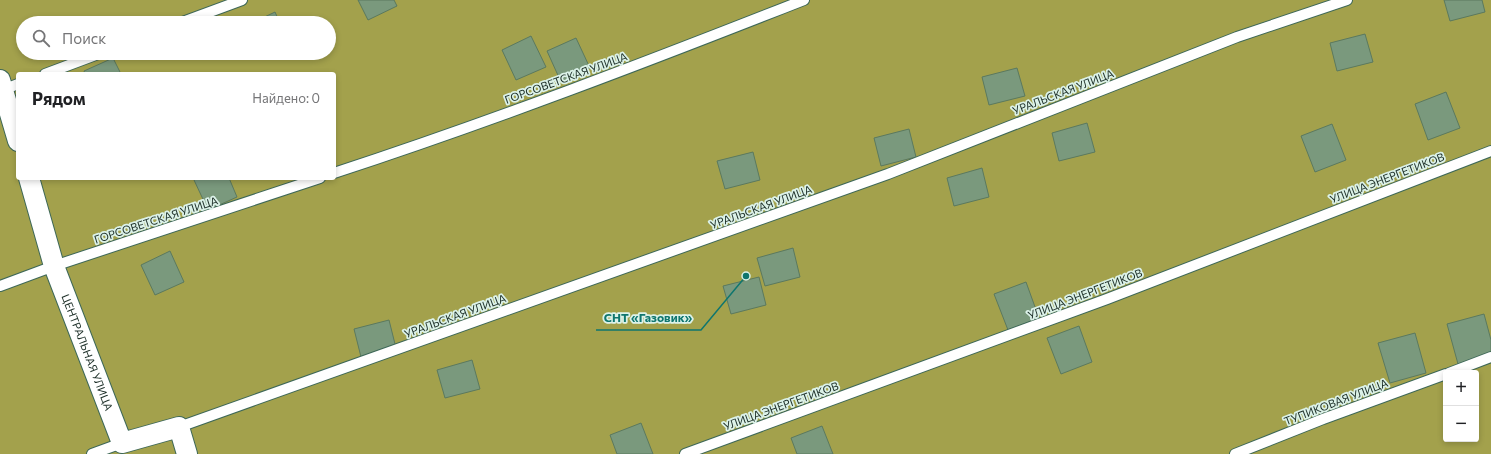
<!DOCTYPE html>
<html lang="ru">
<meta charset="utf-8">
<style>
:root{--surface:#fff;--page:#f6f6f6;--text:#202124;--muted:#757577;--line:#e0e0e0}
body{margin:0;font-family:Commissioner,sans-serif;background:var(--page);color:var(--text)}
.controls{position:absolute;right:12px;bottom:12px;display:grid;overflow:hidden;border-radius:4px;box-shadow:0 2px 6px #0003}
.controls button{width:36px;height:36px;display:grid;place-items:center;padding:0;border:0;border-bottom:1px solid var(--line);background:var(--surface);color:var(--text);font:20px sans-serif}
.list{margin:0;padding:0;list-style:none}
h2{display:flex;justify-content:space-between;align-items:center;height:52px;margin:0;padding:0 16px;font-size:17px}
h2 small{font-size:13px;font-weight:400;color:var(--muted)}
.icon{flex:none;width:22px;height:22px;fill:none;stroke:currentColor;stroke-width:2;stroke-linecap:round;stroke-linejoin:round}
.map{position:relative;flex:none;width:1491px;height:454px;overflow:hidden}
.search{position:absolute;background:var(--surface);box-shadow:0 2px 6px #0003;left:16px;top:16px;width:320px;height:44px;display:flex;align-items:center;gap:10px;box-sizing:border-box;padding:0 14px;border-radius:22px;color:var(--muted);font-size:15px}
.panel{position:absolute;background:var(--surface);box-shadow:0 2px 6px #0003;left:16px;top:72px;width:320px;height:108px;border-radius:4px}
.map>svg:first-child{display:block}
</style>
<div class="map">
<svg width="1491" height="454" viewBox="0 0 1491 454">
<rect width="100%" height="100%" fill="#abd7c5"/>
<!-- green -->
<path fill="#a3a14c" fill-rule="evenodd" d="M 0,0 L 1491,0 L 1491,454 L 0,454 ZM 23,23 L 329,23 L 329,53 L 23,53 ZM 18,74 L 334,74 L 334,178 L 18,178 ZM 1446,373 L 1476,373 L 1476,439 L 1446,439 Z"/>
<!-- building -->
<path fill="#7a997d" stroke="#5b795e" d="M 358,0 L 394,0 L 397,6 L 368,20 Z
M 1444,0 L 1482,0 L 1485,12 L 1450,21 Z
M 275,12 L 280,23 L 252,23 Z
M 1365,34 L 1373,62 L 1337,71 L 1330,43 Z
M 531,36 L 546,67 L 516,80 L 502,50 Z
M 576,38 L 590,68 L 561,82 L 547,51 Z
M 113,58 L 121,74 L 85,74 L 84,71 Z
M 1017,68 L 1025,96 L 989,105 L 982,77 Z
M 1446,92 L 1460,128 L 1428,140 L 1415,104 Z
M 1087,123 L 1095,152 L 1059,161 L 1052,133 Z
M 1332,124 L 1346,160 L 1315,172 L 1301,136 Z
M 909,129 L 916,157 L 881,166 L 874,138 Z
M 753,152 L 760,180 L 725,189 L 717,161 Z
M 982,168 L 989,197 L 954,206 L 947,178 Z
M 197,178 L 229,178 L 237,197 L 208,210 L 194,180 Z
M 793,248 L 800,277 L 765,286 L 757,258 Z
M 170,251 L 184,282 L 155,295 L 141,265 Z
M 759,277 L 766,305 L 731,314 L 723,286 Z
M 1026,282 L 1039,318 L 1008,330 L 994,294 Z
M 1484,314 L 1491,340 L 1491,355 L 1458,364 L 1447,324 Z
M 389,320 L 396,348 L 361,357 L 354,329 Z
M 1079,326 L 1092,362 L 1061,374 L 1047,338 Z
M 1415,333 L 1426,373 L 1390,383 L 1378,343 Z
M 472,360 L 480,389 L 445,398 L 437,370 Z
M 641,423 L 653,454 L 617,454 L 610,435 Z
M 822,426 L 833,454 L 797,454 L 791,438 Z"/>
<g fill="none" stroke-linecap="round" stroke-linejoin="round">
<!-- service casing -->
<g stroke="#3e6858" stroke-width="12">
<path id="service" d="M 180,23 L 242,0
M 45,74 L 101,53
M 0,91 L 18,84
M 334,173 C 493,121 649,61 804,0
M 0,286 L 54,266 L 320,178
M 1449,373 L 1491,357
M 179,427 L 888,174 L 1237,37 L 1347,0
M 92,454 L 122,443
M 685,454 L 1107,299 L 1491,151
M 1235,454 L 1323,419 L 1446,374"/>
</g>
<!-- minor casing -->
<g stroke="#3e6858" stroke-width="22">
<g id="minor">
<path d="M 0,80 L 18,141"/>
<path id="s1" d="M 29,178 L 54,266 L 122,443 L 179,427 L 187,454"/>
</g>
</g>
<!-- service -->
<use href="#service" stroke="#fff" stroke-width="10"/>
<!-- minor -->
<use href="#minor" stroke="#fff" stroke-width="20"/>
</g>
<g text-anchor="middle" stroke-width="3.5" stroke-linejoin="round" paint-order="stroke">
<!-- street labels -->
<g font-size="11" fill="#1c2e27" stroke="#dcf2e9">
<text transform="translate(566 78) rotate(-20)" y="4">ГОРСОВЕТСКАЯ УЛИЦА</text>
<text transform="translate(1063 92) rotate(-21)" y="4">УРАЛЬСКАЯ УЛИЦА</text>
<text transform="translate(1387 178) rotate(-21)" y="4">УЛИЦА ЭНЕРГЕТИКОВ</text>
<text transform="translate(761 207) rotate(-20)" y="4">УРАЛЬСКАЯ УЛИЦА</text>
<text transform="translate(156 220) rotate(-18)" y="4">ГОРСОВЕТСКАЯ УЛИЦА</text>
<text transform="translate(1085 294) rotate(-21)" y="4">УЛИЦА ЭНЕРГЕТИКОВ</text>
<text transform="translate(455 316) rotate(-20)" y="4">УРАЛЬСКАЯ УЛИЦА</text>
<text dy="4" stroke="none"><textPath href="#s1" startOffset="184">ЦЕНТРАЛЬНАЯ УЛИЦА</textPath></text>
<text transform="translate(1336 402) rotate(-21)" y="4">ТУПИКОВАЯ УЛИЦА</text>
<text transform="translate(781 406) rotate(-20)" y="4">УЛИЦА ЭНЕРГЕТИКОВ</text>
</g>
</g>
<!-- callouts -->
<path fill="none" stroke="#0f766e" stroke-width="1.5" d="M746 276L701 330H596"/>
<circle fill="#0f766e" stroke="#dcf2e9" stroke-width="1.5" cx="746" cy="276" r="4"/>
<g font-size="12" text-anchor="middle" font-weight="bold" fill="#0f766e" stroke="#dcf2e9" stroke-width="3.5" stroke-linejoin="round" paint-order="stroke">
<text x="648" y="322">СНТ «Газовик»</text>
</g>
</svg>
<div class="controls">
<button>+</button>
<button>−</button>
</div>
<div class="search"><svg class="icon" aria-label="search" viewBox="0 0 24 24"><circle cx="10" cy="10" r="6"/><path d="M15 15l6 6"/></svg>Поиск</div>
<section class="panel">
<h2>Рядом<small>Найдено: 0</small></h2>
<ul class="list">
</ul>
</section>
</div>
